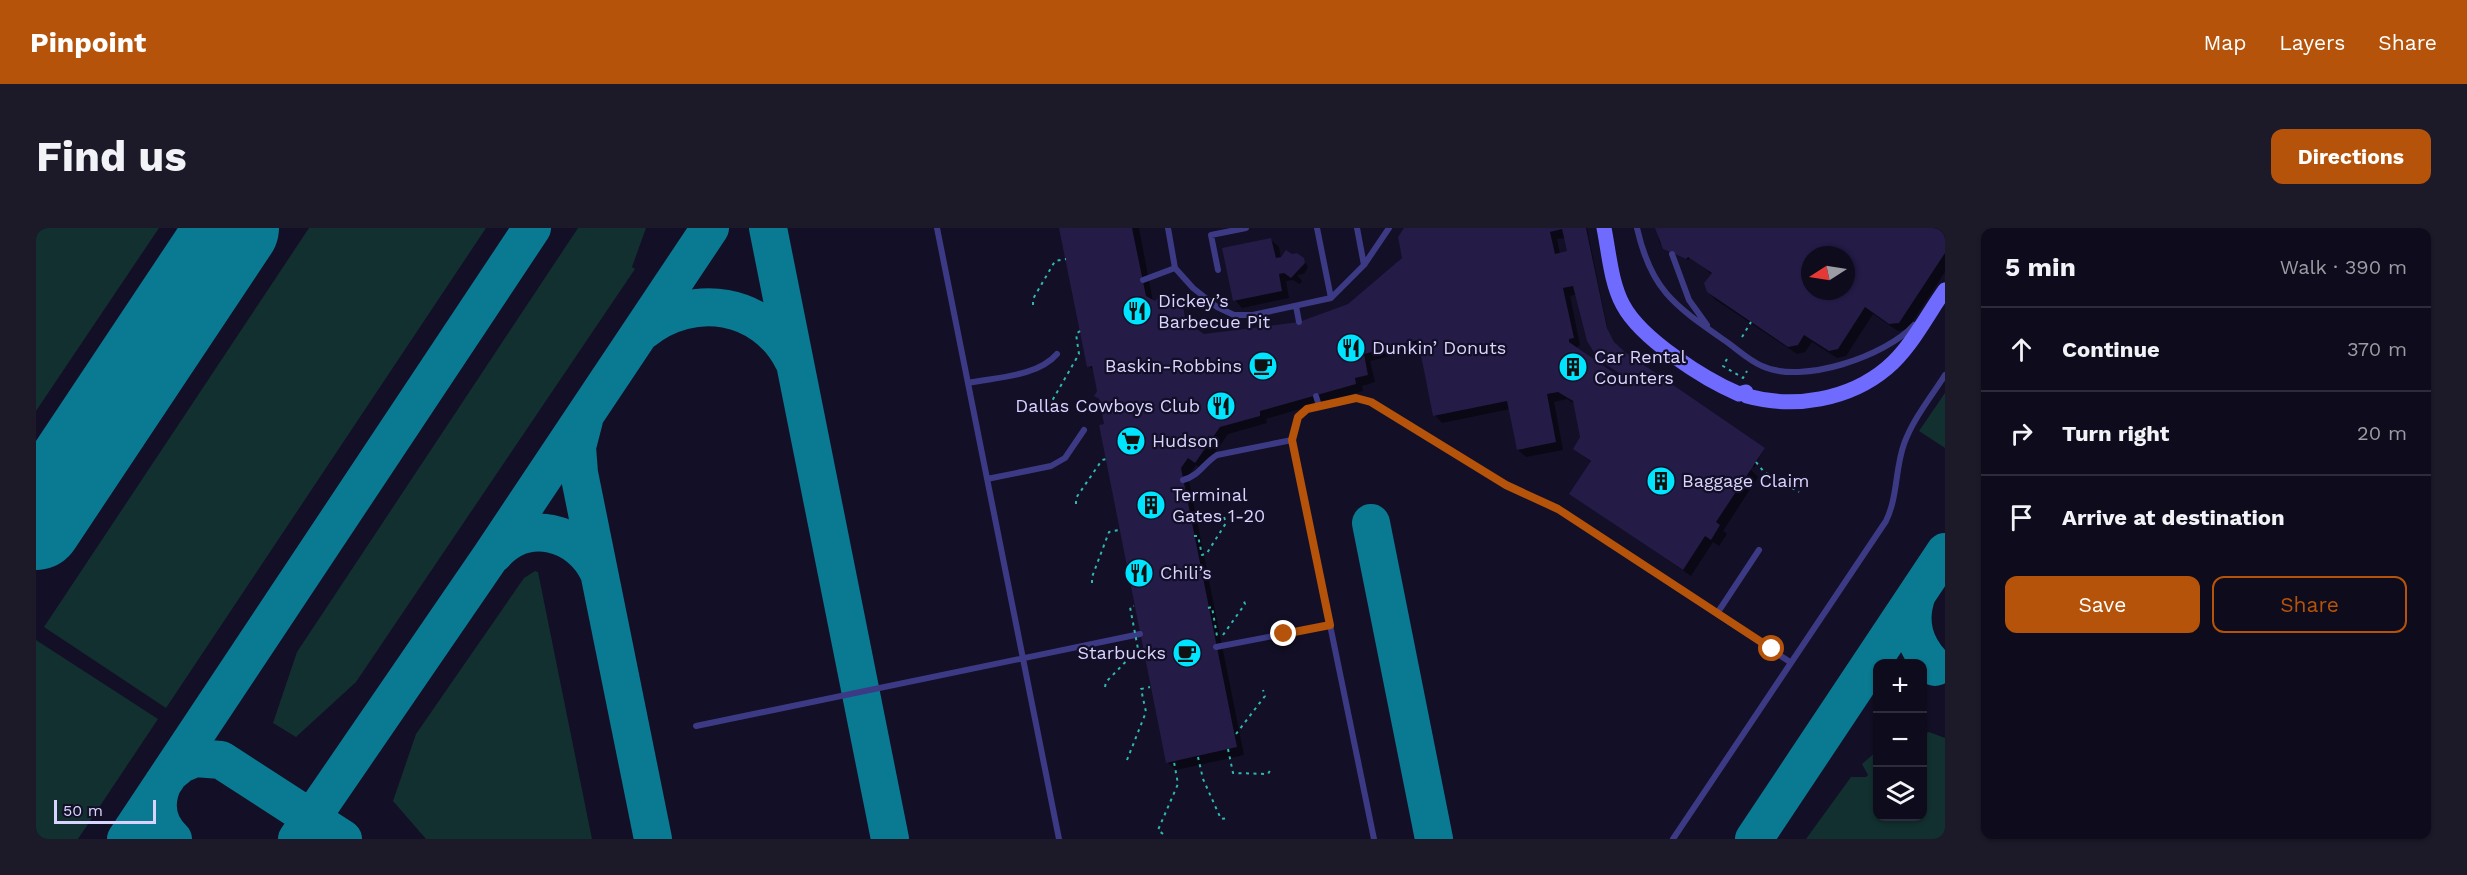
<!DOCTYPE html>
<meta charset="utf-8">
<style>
:root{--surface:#0e0b1c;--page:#1c1929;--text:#f1f3f6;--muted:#9b9ba3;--line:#2e2b3b;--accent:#b45309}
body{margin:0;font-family:"Work Sans",sans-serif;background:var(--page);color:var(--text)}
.controls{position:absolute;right:18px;bottom:18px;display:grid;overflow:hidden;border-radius:12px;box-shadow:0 2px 4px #0004}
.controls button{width:54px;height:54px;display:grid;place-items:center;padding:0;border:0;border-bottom:2px solid var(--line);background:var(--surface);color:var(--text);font:30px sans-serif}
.compass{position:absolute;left:1765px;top:18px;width:54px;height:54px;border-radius:50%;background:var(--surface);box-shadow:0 2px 4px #0004;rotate:258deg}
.scale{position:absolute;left:18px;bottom:15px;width:102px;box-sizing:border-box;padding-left:6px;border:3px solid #d9d4ff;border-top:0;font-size:16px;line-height:21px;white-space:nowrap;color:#d9d4ff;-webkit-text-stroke:4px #130f26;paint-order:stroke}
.stop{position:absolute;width:18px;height:18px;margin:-14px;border:4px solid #b45309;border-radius:50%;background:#fff}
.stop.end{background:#b45309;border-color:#fff;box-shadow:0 2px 6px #0008}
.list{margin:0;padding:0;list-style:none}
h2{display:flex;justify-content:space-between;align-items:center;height:78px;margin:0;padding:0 24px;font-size:26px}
h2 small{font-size:20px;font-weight:400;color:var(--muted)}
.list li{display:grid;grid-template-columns:39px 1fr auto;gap:18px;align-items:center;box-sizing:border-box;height:84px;padding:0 24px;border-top:2px solid var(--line)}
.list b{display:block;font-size:22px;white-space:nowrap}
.list em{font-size:20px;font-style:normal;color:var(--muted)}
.actions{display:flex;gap:12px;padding:18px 24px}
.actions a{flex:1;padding:14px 0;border:2px solid var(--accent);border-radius:12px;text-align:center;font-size:21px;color:var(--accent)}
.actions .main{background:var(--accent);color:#fff}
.icon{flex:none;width:33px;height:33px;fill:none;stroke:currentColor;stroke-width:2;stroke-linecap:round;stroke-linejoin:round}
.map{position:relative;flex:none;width:1909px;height:611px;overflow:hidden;border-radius:12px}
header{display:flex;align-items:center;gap:36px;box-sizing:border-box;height:84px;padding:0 30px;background:var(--accent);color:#fff}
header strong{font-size:28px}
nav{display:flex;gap:33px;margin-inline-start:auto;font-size:21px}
.intro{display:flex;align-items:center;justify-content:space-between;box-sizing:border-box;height:144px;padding:0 36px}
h1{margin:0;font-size:42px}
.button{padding:15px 27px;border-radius:12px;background:var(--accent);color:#fff;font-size:21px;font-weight:700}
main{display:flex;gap:36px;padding:0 36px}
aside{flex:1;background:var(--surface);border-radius:12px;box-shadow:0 2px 4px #0004}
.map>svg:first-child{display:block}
</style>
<header>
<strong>Pinpoint</strong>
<nav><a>Map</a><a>Layers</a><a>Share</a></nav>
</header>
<div class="intro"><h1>Find us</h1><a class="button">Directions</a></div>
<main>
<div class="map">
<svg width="1909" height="611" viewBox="0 0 1909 611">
<rect width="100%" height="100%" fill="#130f26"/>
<!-- green -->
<path fill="#12302f" d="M 0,0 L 123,0 L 0,183 Z
M 273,0 L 450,0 L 130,480 L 8,399 Z
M 542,0 L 610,0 L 596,39 L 599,41 L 320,454 L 260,509 L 237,495 L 261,424 Z
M 1909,165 L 1909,220 L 1883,203 Z
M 499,343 L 502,344 L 556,611 L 390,611 L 357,573 L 380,506 L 488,350 Z
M 0,412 L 122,491 L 42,611 L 0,611 Z
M 1893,504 L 1909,510 L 1909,611 L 1770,611 L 1815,549 L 1830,549 L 1832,547 L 1826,536 L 1841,523 L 1842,588 L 1886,588 L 1887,506 Z"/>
<!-- shadow -->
<path fill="#0007" fill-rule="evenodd" d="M 1025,0 L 1103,0 L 1117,74 L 1137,69 L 1139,72 L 1145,71 L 1150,90 L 1147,94 L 1167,107 L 1263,96 L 1313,77 L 1367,30 L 1370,0 L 1551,0 L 1572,103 L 1579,117 L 1728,221 L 1718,240 L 1712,234 L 1709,236 L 1722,249 L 1687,303 L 1691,306 L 1683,318 L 1677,314 L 1655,348 L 1535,266 L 1556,235 L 1539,221 L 1546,210 L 1539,176 L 1531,171 L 1518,174 L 1527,222 L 1490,229 L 1482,222 L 1474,181 L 1406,195 L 1399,187 L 1385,120 L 1334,133 L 1339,154 L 1326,158 L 1327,163 L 1230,191 L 1231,195 L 1192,206 L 1167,242 L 1160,237 L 1152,248 L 1208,527 L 1140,542 L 1132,535 L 1064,198 L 1070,197 L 1064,173 L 1060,168 L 1063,163 L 1059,144 L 1053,138 ZM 1529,10 L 1532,25 L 1524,26 L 1521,11 ZM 1541,66 L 1565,132 L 1627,173 L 1626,175 L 1540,120 L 1544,117 L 1534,68 Z
M 1621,0 L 1909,0 L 1909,44 L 1871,102 L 1862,103 L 1837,86 L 1810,128 L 1801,130 L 1776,114 L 1769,124 L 1761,126 L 1680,72 L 1672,64 L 1676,47 L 1656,28 L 1652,32 L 1630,22 L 1623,14 ZM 1774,27 L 1810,27 L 1810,63 L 1774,63 Z
M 1235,12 L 1243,19 L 1245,31 L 1267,31 L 1272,39 L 1268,46 L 1261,47 L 1266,53 L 1264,56 L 1257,52 L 1250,53 L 1253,70 L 1206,80 L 1199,72 Z"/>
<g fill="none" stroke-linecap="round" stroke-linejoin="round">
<!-- taxiway -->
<path stroke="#0a7a92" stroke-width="38" d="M 732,0 L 854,611
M 607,103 C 656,63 728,74 757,132
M 548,192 L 541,219 L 543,245 L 617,611
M 1335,295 L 1398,611
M 458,326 C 490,289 544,303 563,345
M 1881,366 C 1871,394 1878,418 1899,439
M 134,545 L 145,536 L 159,530 L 185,532 L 307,611
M 127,555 C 118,575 121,596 137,611
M 90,611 L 496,0
M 261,611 L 455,328 L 674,0
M 1718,611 L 1909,324"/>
<!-- runway -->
<path stroke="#0a7a92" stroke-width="92" d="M 0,296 L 197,0"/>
</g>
<!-- building -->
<path fill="#241b47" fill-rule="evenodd" d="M 1023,0 L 1096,0 L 1110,68 L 1119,73 L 1122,70 L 1138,67 L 1138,71 L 1145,69 L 1149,88 L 1147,92 L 1168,106 L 1263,94 L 1312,76 L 1366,30 L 1362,9 L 1368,0 L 1550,0 L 1571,100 L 1578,114 L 1589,124 L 1729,220 L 1680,294 L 1684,297 L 1675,312 L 1669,308 L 1647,342 L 1533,266 L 1555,233 L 1537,221 L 1544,209 L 1537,173 L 1522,164 L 1511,166 L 1520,214 L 1481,222 L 1471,173 L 1397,188 L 1382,112 L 1328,126 L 1332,147 L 1319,150 L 1320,156 L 1224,183 L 1224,188 L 1184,199 L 1159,235 L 1152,230 L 1145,240 L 1201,519 L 1130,535 L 1063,197 L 1068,196 L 1063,171 L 1058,168 L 1061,163 L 1056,138 L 1051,139 ZM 1526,1 L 1531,23 L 1519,26 L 1514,4 ZM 1537,58 L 1551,113 L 1562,131 L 1586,147 L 1584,149 L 1533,114 L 1533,111 L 1538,110 L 1527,60 Z
M 1619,0 L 1909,0 L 1909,25 L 1863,95 L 1853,96 L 1829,79 L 1802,121 L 1793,123 L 1768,107 L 1762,117 L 1752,119 L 1671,64 L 1668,55 L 1676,45 L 1652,29 L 1650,31 L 1627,21 ZM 1774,27 L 1810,27 L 1810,63 L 1774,63 Z
M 1235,10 L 1240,30 L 1245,29 L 1250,22 L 1256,26 L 1261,25 L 1268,30 L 1269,35 L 1255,50 L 1248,45 L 1243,46 L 1246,63 L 1197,73 L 1186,20 Z"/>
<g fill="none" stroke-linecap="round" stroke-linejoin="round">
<!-- path -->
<path stroke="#2fb8b0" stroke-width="2" stroke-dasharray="3 4.5" stroke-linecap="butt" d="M 997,77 L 997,71 L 1019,33 L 1030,31
M 1706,109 L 1715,94
M 1691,131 L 1687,138 L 1707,150 L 1711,143
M 1016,179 L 1016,173 L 1043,126 L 1040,106 L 1044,103
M 1720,234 L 1728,244 L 1763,264
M 1040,276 L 1040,270 L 1066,232 L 1070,231
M 1158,308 L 1162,308 L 1166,327 L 1171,325 L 1190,295 L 1188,289
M 1056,355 L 1056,349 L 1073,304 L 1083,302
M 1172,380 L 1176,379 L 1181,408
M 1187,407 L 1209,376 L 1207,371
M 1200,506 L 1229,468 L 1227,462
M 1192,521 L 1197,545 L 1232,546 L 1235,541
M 1162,529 L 1167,551 L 1185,591 L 1193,590
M 1091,532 L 1110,484 L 1105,461 L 1114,459
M 1127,606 L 1122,602 L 1142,556 L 1138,534"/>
<!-- service -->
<path stroke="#3d3a85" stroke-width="6" d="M 901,0 L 1023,611
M 1132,0 L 1139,40 L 1157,60 L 1181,79 L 1198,87 L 1217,87 L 1295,70 L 1328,37 L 1353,0
M 1281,0 L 1295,70
M 1321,0 L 1328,37
M 1601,0 C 1615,62 1638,77 1688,112 C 1700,120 1712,132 1726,138 C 1766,157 1850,128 1878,97
M 1636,26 L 1653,72 L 1671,97
M 1182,42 L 1175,7 L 1210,0
M 1107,52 L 1139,40
M 1260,78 L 1263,94
M 932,155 C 960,149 1001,149 1021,126
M 1280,168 L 1283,178
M 951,251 L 1015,238 L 1029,230 L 1048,202
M 1147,252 C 1163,248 1168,235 1181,227 L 1256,212
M 1682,384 L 1723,322
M 1180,419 L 1294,397
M 660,498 L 1104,406
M 1338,611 L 1256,212 L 1262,189 L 1271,181 L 1320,170 L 1335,174 L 1470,257 L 1522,281 L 1754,434
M 1637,611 L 1850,293 C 1862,268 1859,241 1868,216 C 1877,191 1895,169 1909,147"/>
<!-- secondary -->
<path stroke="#6f6bff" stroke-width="15" d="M 1568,0 C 1573,25 1575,55 1587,77 C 1605,111 1668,151 1703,166 L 1710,164 L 1711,168 C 1758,181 1813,172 1851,140 C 1875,120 1891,87 1909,62"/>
<!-- path-bridge -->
<path stroke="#2fb8b0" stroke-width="2" stroke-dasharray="3 4.5" stroke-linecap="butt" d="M 1069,459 L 1070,454 L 1102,421 L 1094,379 L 1098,378"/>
</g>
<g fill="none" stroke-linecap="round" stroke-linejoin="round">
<!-- route -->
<path stroke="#b45309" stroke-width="8" d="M 1248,406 L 1294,397 L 1256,212 L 1262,189 L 1271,181 L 1320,170 L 1335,174 L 1470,257 L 1522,281 L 1736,421"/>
</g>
<!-- icons -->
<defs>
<g id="restaurant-disc" transform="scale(1.5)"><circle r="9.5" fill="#00e5ff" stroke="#130f26"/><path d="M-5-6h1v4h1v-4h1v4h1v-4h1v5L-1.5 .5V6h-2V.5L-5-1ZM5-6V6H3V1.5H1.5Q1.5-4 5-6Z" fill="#111"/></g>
<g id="cafe-disc" transform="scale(1.5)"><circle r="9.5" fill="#00e5ff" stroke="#130f26"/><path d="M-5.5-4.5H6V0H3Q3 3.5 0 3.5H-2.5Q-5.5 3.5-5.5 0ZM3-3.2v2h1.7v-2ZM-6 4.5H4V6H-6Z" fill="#111"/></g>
<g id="building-disc" transform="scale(1.5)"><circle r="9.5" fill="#00e5ff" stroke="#130f26"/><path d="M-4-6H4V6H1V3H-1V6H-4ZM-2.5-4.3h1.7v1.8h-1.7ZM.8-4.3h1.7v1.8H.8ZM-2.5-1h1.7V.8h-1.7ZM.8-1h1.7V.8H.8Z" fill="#111"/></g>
<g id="supermarket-disc" transform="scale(1.5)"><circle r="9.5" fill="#00e5ff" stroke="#130f26"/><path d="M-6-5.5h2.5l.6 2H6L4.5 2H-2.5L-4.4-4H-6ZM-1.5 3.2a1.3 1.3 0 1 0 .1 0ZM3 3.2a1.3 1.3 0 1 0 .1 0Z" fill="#111"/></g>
</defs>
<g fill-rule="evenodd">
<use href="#restaurant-disc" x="1101" y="83"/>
<use href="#restaurant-disc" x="1315" y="120"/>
<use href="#cafe-disc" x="1227" y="138"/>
<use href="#building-disc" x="1537" y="139"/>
<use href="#restaurant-disc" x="1185" y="178"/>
<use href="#supermarket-disc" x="1095" y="213"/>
<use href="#building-disc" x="1625" y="253"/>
<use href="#building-disc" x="1115" y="277"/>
<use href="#restaurant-disc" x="1103" y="345"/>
<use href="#cafe-disc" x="1151" y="425"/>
</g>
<g text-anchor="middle" stroke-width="4.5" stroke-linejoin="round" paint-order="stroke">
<!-- poi labels -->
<g font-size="18" fill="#d9d4ff" stroke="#130f26" text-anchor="start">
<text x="1122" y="79">Dickey’s<tspan x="1122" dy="21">Barbecue Pit</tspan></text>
<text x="1336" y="126">Dunkin’ Donuts</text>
<text x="1558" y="135">Car Rental<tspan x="1558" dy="21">Counters</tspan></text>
<text x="1206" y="144" text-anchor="end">Baskin-Robbins</text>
<text x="1164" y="184" text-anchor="end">Dallas Cowboys Club</text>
<text x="1116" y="219">Hudson</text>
<text x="1646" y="259">Baggage Claim</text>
<text x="1136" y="273">Terminal<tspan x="1136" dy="21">Gates 1-20</tspan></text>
<text x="1124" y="351">Chili’s</text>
<text x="1130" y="431" text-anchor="end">Starbucks</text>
</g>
</g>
</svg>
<div class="controls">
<button>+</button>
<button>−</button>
<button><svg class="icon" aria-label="layers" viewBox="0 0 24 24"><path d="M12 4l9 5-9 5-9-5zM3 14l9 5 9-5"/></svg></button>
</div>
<svg class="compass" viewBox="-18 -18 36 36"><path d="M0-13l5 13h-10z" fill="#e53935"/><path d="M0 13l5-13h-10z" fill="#9b9ba3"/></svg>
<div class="scale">50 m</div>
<div class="stop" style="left:1736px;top:421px"></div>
<div class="stop end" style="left:1248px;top:406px"></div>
</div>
<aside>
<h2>5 min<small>Walk · 390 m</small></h2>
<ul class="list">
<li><svg class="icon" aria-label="ahead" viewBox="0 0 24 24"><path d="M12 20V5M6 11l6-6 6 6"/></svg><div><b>Continue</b></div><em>370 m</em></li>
<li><svg class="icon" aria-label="right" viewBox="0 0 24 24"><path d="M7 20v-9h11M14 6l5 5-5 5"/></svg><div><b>Turn right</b></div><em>20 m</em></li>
<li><svg class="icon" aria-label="arrive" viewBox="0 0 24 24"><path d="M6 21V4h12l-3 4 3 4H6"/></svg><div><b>Arrive at destination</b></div></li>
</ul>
<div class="actions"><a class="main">Save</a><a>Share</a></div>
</aside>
</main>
